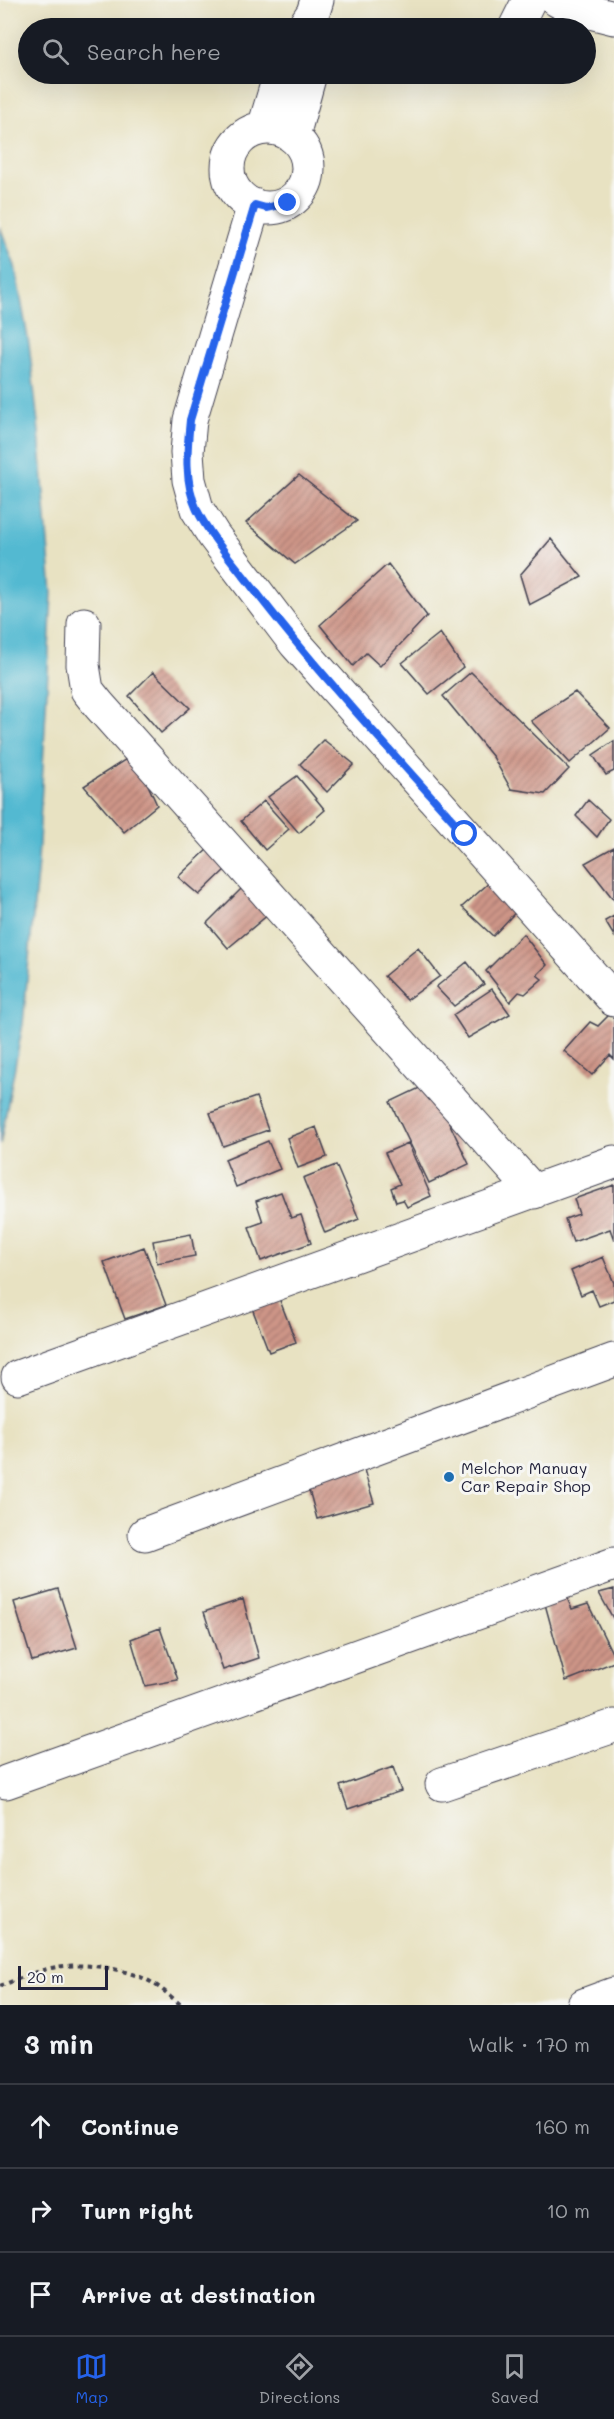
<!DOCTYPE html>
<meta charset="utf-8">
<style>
:root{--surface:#171b24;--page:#242831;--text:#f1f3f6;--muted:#9ea1a6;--line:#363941;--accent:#2563eb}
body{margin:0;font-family:Mali,sans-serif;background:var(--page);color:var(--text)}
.scale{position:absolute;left:18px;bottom:15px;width:90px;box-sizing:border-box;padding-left:6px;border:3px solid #22223b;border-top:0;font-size:16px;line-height:21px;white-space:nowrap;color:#22223b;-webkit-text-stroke:4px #f6f6f2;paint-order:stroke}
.stop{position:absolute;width:18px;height:18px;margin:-14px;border:4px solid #2563eb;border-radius:50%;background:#fff}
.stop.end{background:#2563eb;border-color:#fff;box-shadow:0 2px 6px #0008}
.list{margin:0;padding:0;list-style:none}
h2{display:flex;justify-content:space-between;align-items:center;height:78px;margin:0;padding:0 24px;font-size:26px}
h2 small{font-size:20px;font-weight:400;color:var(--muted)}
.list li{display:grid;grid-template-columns:39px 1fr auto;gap:18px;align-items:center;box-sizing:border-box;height:84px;padding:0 24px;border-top:2px solid var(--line)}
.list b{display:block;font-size:22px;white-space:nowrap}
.list em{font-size:20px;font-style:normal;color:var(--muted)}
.icon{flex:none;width:33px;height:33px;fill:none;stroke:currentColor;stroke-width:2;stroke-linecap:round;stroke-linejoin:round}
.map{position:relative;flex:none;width:614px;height:2005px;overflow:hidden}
.search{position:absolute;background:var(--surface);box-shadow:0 6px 24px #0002;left:18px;right:18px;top:18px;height:66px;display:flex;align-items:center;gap:15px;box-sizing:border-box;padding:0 21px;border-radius:33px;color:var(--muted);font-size:22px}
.sheet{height:330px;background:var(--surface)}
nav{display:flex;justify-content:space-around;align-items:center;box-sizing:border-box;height:84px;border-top:2px solid var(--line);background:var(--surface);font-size:16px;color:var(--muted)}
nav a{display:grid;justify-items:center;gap:3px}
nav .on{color:var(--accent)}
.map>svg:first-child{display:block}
</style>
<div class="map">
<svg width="614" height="2005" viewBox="0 0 614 2005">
<defs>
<pattern id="building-hatch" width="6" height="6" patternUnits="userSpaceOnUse" patternTransform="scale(1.5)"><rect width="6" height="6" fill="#ce9587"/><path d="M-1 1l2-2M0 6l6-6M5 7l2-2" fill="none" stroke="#a77970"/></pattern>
</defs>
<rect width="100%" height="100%" fill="#f6f6f2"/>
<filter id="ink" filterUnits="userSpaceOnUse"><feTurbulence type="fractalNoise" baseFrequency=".0167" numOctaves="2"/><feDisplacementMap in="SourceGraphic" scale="12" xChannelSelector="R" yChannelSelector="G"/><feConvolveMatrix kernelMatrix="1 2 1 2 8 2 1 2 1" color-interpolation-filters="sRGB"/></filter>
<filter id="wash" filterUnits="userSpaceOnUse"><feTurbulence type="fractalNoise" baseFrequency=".008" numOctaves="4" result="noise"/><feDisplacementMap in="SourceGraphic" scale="24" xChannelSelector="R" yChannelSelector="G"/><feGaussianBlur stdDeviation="1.35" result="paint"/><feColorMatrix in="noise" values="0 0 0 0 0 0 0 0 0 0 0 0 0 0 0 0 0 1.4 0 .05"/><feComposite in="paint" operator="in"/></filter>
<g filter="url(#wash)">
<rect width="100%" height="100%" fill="#e8e2c2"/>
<!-- water -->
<path fill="#53b9d1" stroke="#3a6e86" stroke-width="1.5" d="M 0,227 L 15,266 L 29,344 L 39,432 L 52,593 L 38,862 L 23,1024 L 0,1145 Z"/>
<g id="blocks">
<!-- building -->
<path fill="url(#building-hatch)" d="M 299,475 L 357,521 L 295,564 L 246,523 Z
M 551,539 L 582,577 L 529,605 L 520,575 Z
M 388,564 L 427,616 L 380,666 L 366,653 L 353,666 L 320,625 Z
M 440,633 L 463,667 L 429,694 L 402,663 Z
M 153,672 L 190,708 L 161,733 L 129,696 Z
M 471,672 L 569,769 L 545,794 L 511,789 L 493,757 L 443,696 Z
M 575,692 L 610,728 L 570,763 L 531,721 Z
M 324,740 L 354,764 L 327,792 L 300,764 Z
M 614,741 L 614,771 L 606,775 L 593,755 Z
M 134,754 L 157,805 L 124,832 L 84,786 Z
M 297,776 L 325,810 L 299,833 L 268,797 Z
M 588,800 L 609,819 L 597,837 L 576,816 Z
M 264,801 L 289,829 L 265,850 L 241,821 Z
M 614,847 L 614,900 L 585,863 Z
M 209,848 L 228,867 L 199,895 L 178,877 Z
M 499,874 L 525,902 L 493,936 L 462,907 Z
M 243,887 L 269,914 L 228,948 L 207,923 Z
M 614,916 L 614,936 L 605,921 Z
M 523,934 L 547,965 L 537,975 L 542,979 L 525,994 L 519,992 L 510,1002 L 486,971 Z
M 418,948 L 440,976 L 407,1000 L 384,976 Z
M 467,962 L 484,984 L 454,1006 L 436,987 Z
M 492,989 L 510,1014 L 468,1038 L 453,1015 Z
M 610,1014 L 614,1017 L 614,1059 L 610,1055 L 592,1075 L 564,1051 L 590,1022 L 598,1026 Z
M 430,1083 L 469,1164 L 429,1183 L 390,1102 Z
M 256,1097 L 268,1130 L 223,1146 L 210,1113 Z
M 316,1127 L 327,1157 L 298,1168 L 287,1138 Z
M 268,1141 L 280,1169 L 236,1187 L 225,1159 Z
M 408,1143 L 431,1196 L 407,1207 L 403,1200 L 396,1202 L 391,1188 L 400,1184 L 385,1153 Z
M 336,1165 L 359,1219 L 325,1233 L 303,1178 Z
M 614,1185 L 614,1240 L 610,1229 L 573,1242 L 565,1219 L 579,1214 L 574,1199 Z
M 281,1192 L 291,1218 L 301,1215 L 311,1243 L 261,1261 L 249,1227 L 263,1222 L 256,1201 Z
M 191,1234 L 195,1256 L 157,1263 L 153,1241 Z
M 144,1247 L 166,1305 L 125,1319 L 104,1262 Z
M 603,1257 L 614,1283 L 614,1300 L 599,1306 L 592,1290 L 581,1295 L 571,1271 Z
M 279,1298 L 296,1342 L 269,1352 L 252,1308 Z
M 361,1460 L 374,1503 L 317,1519 L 305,1475 Z
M 58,1589 L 77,1648 L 32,1661 L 14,1602 Z
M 614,1589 L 614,1620 L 599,1593 Z
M 566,1596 L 572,1609 L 588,1604 L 614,1657 L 614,1662 L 566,1681 L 545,1604 Z
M 243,1599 L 259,1658 L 223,1670 L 204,1612 Z
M 160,1628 L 178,1680 L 145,1686 L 131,1639 Z
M 393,1767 L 401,1791 L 348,1809 L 340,1786 Z"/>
</g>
</g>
<g filter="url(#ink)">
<use href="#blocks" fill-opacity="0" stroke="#403f4f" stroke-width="1.5"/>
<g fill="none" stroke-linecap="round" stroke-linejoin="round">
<!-- minor casing -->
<g stroke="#403f4f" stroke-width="35">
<path id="minor" d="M 557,0 L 570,7 L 614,18
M 303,28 L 313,13 L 317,0
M 515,28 L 529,0
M 264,128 L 280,74
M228 168a40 40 0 1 1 80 0a40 40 0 1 1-80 0Z
M 293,136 L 310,74
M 254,205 L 190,420 L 187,452 L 189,480 L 197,509 L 214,536 L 295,643 L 614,1000
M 84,624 L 83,665 L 87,690 L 99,705 L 534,1192
M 18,1377 L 614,1162
M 145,1534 L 614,1360
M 6,1782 L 614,1564
M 442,1784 L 614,1726
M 584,2005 L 614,1994"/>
</g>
<!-- path -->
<path stroke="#403f4f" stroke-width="4" stroke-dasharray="4.5 4.5" stroke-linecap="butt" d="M 0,1986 C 14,1981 29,1974 43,1970 C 74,1961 114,1966 143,1978 C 157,1984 169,1995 181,2005"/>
<!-- minor -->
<use href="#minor" stroke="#fff" stroke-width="33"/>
</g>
</g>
<g fill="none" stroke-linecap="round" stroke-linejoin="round" filter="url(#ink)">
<!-- route -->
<path stroke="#2563eb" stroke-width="8" d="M 288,203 L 266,208 L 255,205 L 190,420 C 187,450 184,482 197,510 C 211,538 234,563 253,588 C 319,674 393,753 465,834"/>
</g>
<!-- markers -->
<circle fill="#1f6fb2" stroke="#f6f6f2" stroke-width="2" cx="449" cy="1477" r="6"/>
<g text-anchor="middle" stroke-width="6" stroke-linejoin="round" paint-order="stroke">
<!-- poi labels -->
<g font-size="16" fill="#22223b" stroke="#f6f6f2" text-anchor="start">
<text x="461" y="1474">Melchor Manuay<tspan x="461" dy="18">Car Repair Shop</tspan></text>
</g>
</g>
</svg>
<div class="scale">20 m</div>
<div class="stop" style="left:465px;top:834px"></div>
<div class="stop end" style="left:288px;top:203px"></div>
<div class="search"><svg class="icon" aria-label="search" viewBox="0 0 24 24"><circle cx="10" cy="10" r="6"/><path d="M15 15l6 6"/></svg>Search here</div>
</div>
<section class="sheet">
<h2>3 min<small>Walk · 170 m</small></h2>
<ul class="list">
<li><svg class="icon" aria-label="ahead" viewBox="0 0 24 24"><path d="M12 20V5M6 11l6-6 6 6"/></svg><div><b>Continue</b></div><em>160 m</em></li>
<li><svg class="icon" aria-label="right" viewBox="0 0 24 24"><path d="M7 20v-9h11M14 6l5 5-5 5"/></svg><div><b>Turn right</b></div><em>10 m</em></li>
<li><svg class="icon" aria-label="arrive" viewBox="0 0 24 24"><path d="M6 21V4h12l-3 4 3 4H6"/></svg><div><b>Arrive at destination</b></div></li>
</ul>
</section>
<nav>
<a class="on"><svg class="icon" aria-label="map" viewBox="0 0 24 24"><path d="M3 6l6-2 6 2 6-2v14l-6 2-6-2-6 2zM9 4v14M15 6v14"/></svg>Map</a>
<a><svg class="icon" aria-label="directions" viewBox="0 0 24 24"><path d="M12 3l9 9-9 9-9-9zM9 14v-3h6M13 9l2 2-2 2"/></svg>Directions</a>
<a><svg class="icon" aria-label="saved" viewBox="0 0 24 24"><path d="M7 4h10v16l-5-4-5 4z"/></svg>Saved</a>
</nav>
